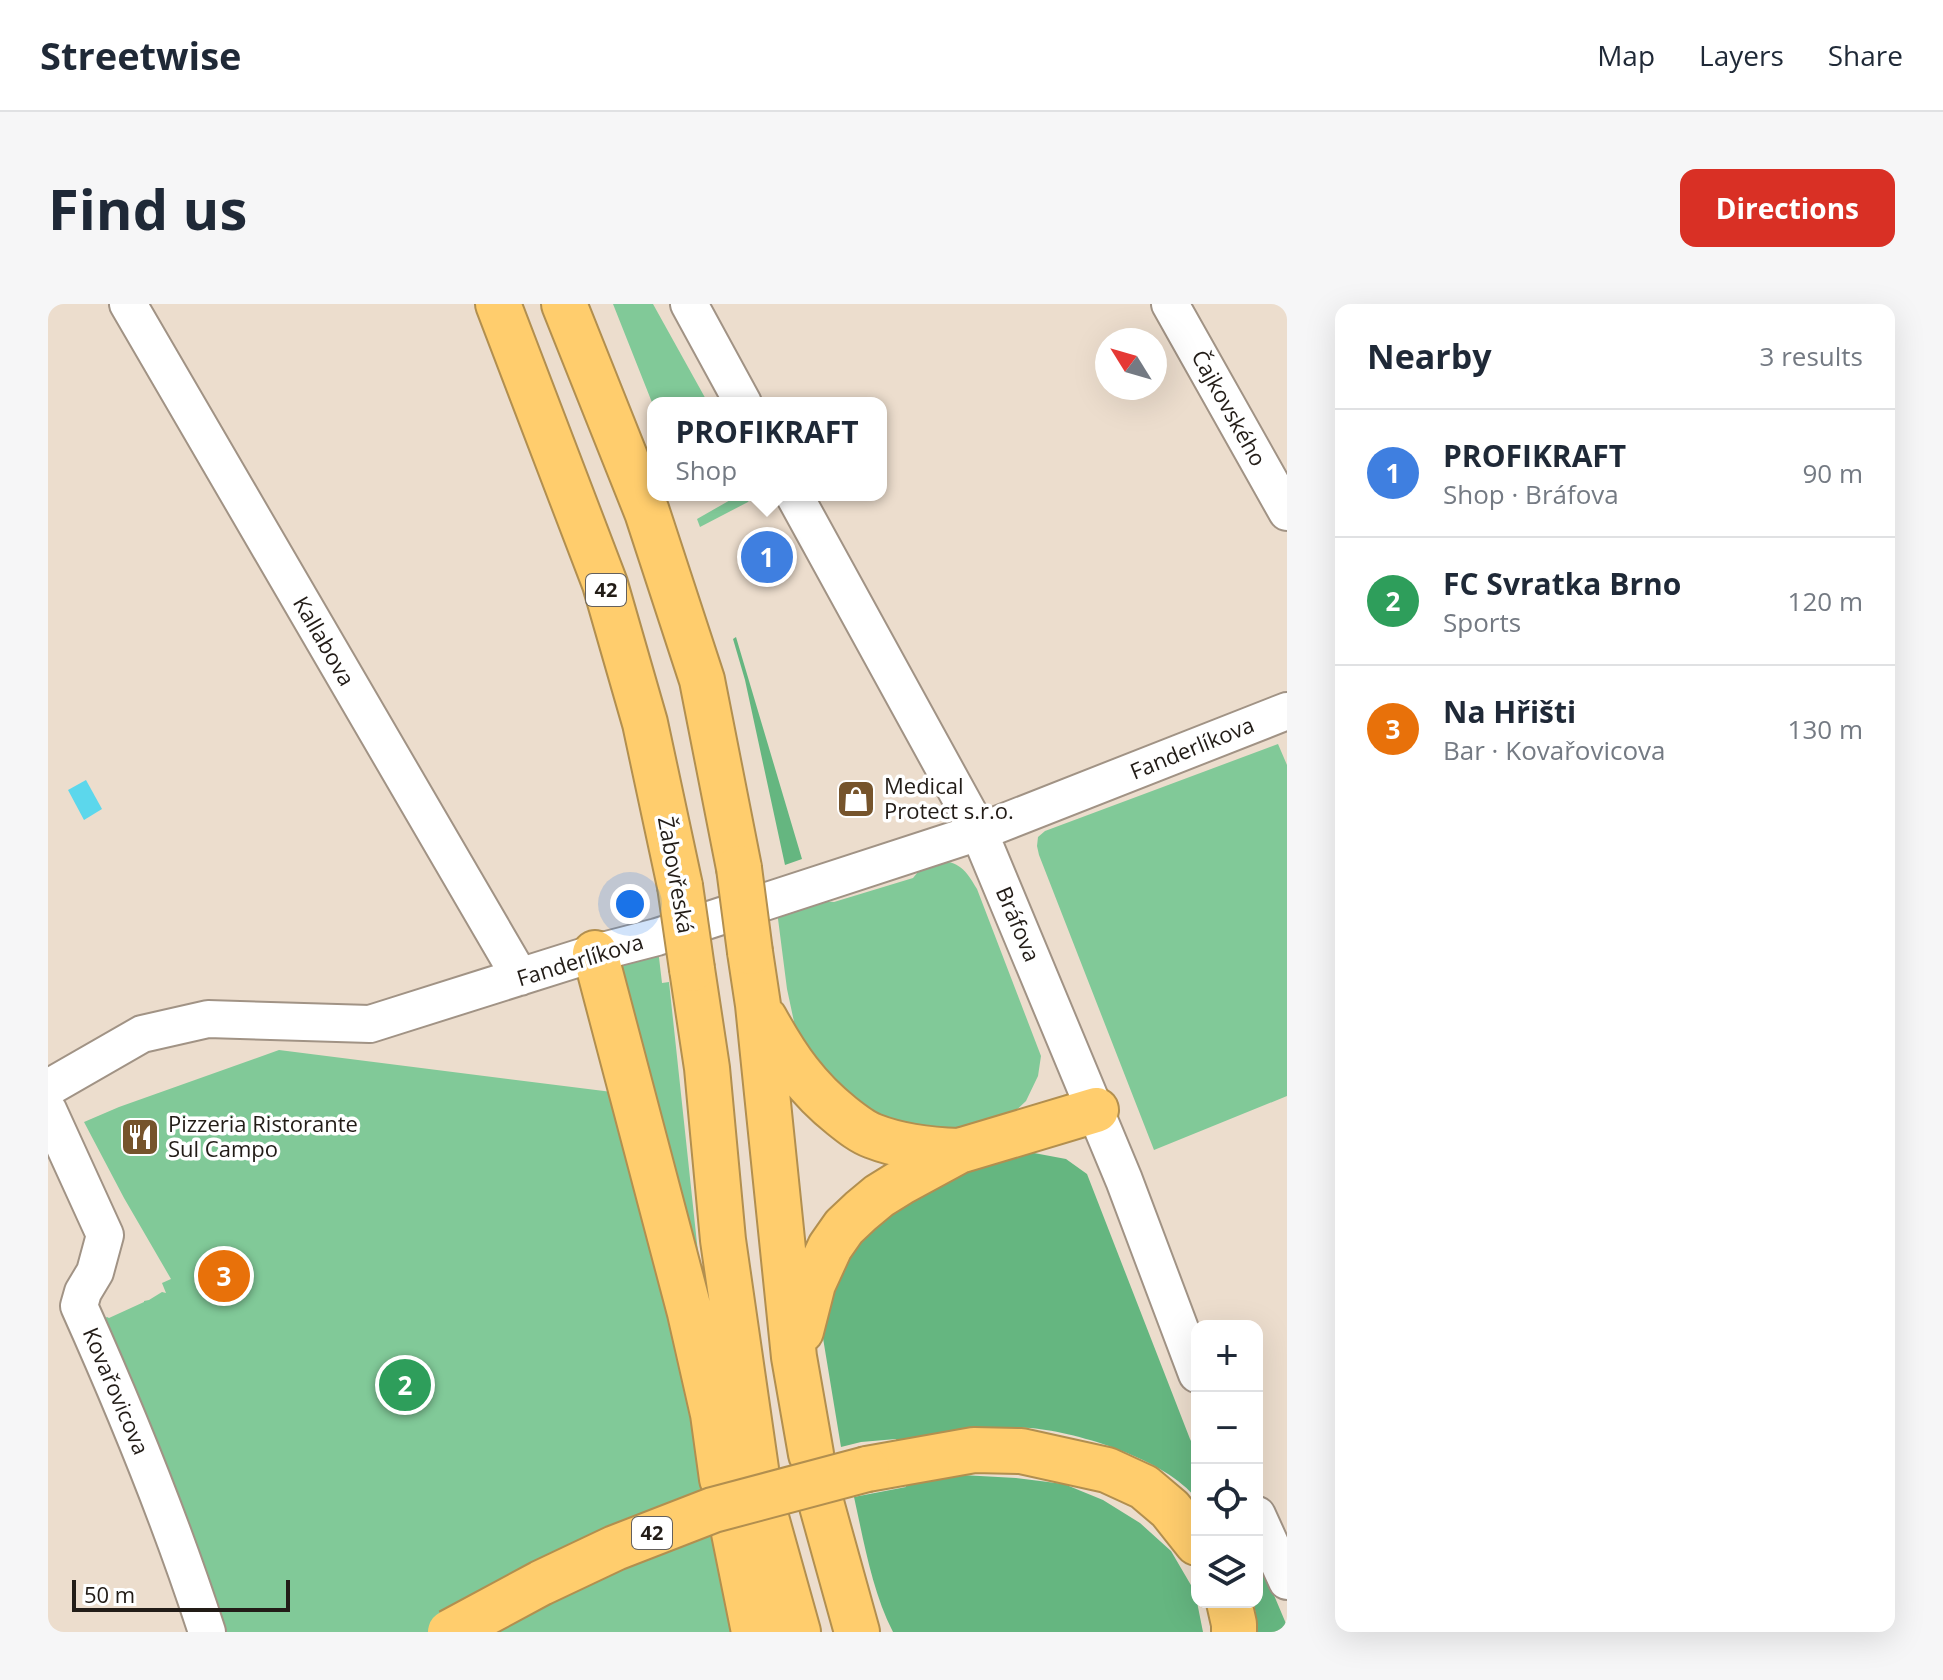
<!DOCTYPE html>
<meta charset="utf-8">
<style>
:root{--surface:#fff;--page:#f6f6f7;--text:#1f2937;--muted:#747a83;--line:#e0e1e3;--accent:#d93025}
body{margin:0;font-family:"Open Sans",sans-serif;background:var(--page);color:var(--text)}
.controls{position:absolute;right:24px;bottom:24px;display:grid;overflow:hidden;border-radius:16px;box-shadow:0 8px 32px #0002}
.controls button{width:72px;height:72px;display:grid;place-items:center;padding:0;border:0;border-bottom:2px solid var(--line);background:var(--surface);color:var(--text);font:40px sans-serif}
.compass{position:absolute;left:1047px;top:24px;width:72px;height:72px;border-radius:50%;background:var(--surface);box-shadow:0 8px 32px #0002;rotate:307deg}
.scale{position:absolute;left:24px;bottom:20px;width:218px;box-sizing:border-box;padding-left:8px;border:4px solid #221c17;border-top:0;font-size:22px;line-height:28px;white-space:nowrap;color:#221c17;-webkit-text-stroke:6px #fff;paint-order:stroke}
.you{position:absolute;left:582px;top:600px;width:28px;height:28px;margin:-20px;border:6px solid #fff;border-radius:50%;background:#1a73e8;box-shadow:0 0 0 12px #1a73e833}
.badge{display:grid;place-items:center;width:52px;height:52px;border-radius:50%;background:var(--accent);color:#fff;font-size:26px;font-weight:700}
.pin{position:absolute;translate:-50% -50%;border:4px solid #fff;box-shadow:0 2px 8px #0006}
.popup{position:absolute;left:599px;top:93px;width:240px;height:104px;box-sizing:border-box;display:grid;place-content:center;border-radius:16px;background:var(--surface);filter:drop-shadow(0 2px 6px #0005);font-size:26px;white-space:nowrap;color:var(--muted)}
.popup b{font-size:30px;color:var(--text)}
.popup::after{content:'';position:absolute;left:50%;top:100%;margin-left:-16px;border:16px solid transparent;border-top-color:var(--surface)}
.list{margin:0;padding:0;list-style:none}
h2{display:flex;justify-content:space-between;align-items:center;height:104px;margin:0;padding:0 32px;font-size:34px}
h2 small{font-size:26px;font-weight:400;color:var(--muted)}
.list li{display:grid;grid-template-columns:52px 1fr auto;gap:24px;align-items:center;box-sizing:border-box;height:128px;padding:0 32px;border-top:2px solid var(--line)}
.list b{display:block;font-size:30px;white-space:nowrap}
.list p{margin:0;font-size:26px;white-space:nowrap;color:var(--muted)}
.list em{font-size:26px;font-style:normal;color:var(--muted)}
.icon{flex:none;width:44px;height:44px;fill:none;stroke:currentColor;stroke-width:2;stroke-linecap:round;stroke-linejoin:round}
.map{position:relative;flex:none;width:1239px;height:1328px;overflow:hidden;border-radius:16px}
header{display:flex;align-items:center;gap:48px;box-sizing:border-box;height:112px;padding:0 40px;background:var(--surface);border-bottom:2px solid var(--line)}
header strong{font-size:38px}
nav{display:flex;gap:44px;margin-inline-start:auto;font-size:28px}
.intro{display:flex;align-items:center;justify-content:space-between;box-sizing:border-box;height:192px;padding:0 48px}
h1{margin:0;font-size:56px}
.button{padding:20px 36px;border-radius:16px;background:var(--accent);color:#fff;font-size:28px;font-weight:700}
main{display:flex;gap:48px;padding:0 48px}
aside{flex:1;background:var(--surface);border-radius:16px;box-shadow:0 8px 32px #0002}
.map>svg:first-child{display:block}
</style>
<header>
<strong>Streetwise</strong>
<nav><a>Map</a><a>Layers</a><a>Share</a></nav>
</header>
<div class="intro"><h1>Find us</h1><a class="button">Directions</a></div>
<main>
<div class="map">
<svg width="1239" height="1328" viewBox="0 0 1239 1328">
<rect width="100%" height="100%" fill="#ecddcd"/>
<!-- green -->
<path fill="#81c998" d="M 565,0 L 605,0 L 660,99 L 605,99 L 605,101 Z
M 691,191 L 704,192 L 700,198 L 652,223 L 649,215 Z
M 1230,440 L 1239,461 L 1239,792 L 1106,846 L 991,551 L 989,542 L 990,533 L 997,527 Z
M 888,556 C 912,558 917,565 929,585 L 993,752 L 990,772 L 978,797 L 958,816 L 913,831 L 860,826 L 790,792 L 748,727 L 739,685 L 729,607 L 764,596 L 786,598 L 865,574 L 874,563 Z
M 610,645 L 614,679 L 621,678 L 657,1014 L 571,658 Z
M 231,746 L 564,788 L 628,1019 L 687,1328 L 179,1328 L 57,1014 L 59,1013 L 61,1014 L 96,998 L 96,997 L 101,996 L 114,988 L 118,989 L 114,979 L 123,975 L 76,894 L 36,818 L 71,803 Z"/>
<!-- forest -->
<path fill="#65b680" d="M 688,333 L 754,555 L 737,561 L 697,376 L 685,335 Z
M 986,849 L 1018,855 L 1039,870 L 1142,1135 L 1149,1149 L 1149,1195 C 1117,1155 1033,1129 983,1124 C 964,1123 941,1123 922,1124 C 897,1126 873,1134 849,1138 L 848,1135 L 813,1138 L 793,1143 L 774,1028 L 778,989 L 821,917 L 900,874 L 958,854 Z
M 914,1171 L 968,1174 L 1016,1180 L 1055,1196 L 1092,1219 L 1123,1247 L 1147,1288 L 1155,1328 L 845,1328 C 824,1287 816,1238 806,1193 L 858,1183 L 857,1179 Z
M 1209,1251 L 1239,1322 L 1239,1328 L 1210,1328 L 1206,1298 L 1209,1298 Z"/>
<!-- water -->
<path fill="#5cd7ec" d="M 38,476 L 54,505 L 36,516 L 20,486 Z"/>
<g fill="none" stroke-linecap="round" stroke-linejoin="round">
<!-- minor casing -->
<g stroke="#a19385" stroke-width="40">
<path id="minor" d="M 80,0 L 472,673
M 641,0 L 695,99
M 1122,0 L 1239,208
M 746,191 L 931,528 L 1076,876 L 1149,1070
M 0,784 L 94,730 L 160,715 L 322,720 L 547,649 L 609,633 L 931,528 L 1239,407
M 0,806 L 57,931 L 47,968 L 35,988 L 31,1002 C 79,1109 123,1217 159,1328
M 1209,1211 L 1239,1277"/>
</g>
<!-- highway casing -->
<g stroke="#b28f4f" stroke-width="48">
<path id="highway" d="M 450,0 L 557,280 L 597,419 L 632,582
M 516,0 L 599,208 L 654,376 L 691,564
M 702,648 L 710,701 L 746,1053 L 763,1150
M 547,649 L 642,1009 L 665,1110 L 674,1175
M 644,665 L 659,764 L 675,936 L 708,1165
M 717,715 C 739,755 759,784 794,812 C 804,820 814,828 825,832 C 853,843 882,846 911,847
M 753,1027 L 765,980 L 782,943 L 796,923 L 813,907 L 831,892 L 852,879 L 911,847 L 1048,806
M 819,1165 L 926,1146 L 973,1147 L 1059,1166 L 1096,1183 L 1122,1205 L 1149,1239
M 774,1202 L 809,1328
M 719,1217 L 750,1328
M 686,1229 L 706,1328
M 1181,1298 L 1186,1320 L 1186,1328"/>
</g>
<!-- minor -->
<use href="#minor" stroke="#fff" stroke-width="36"/>
<!-- highway -->
<use href="#highway" stroke="#ffcd6d" stroke-width="44"/>
<!-- highway-bridge casing -->
<g stroke="#b28f4f" stroke-width="48" stroke-linecap="butt">
<path id="highway-bridge" d="M 691,564 L 702,648
M 632,582 L 644,665
M 402,1328 L 493,1279 L 567,1244 L 665,1206 L 819,1165"/>
</g>
<!-- highway-bridge -->
<use href="#highway-bridge" stroke="#ffcd6d" stroke-width="44"/>
</g>
<!-- icons -->
<defs>
<g id="shop-square" transform="scale(2)"><rect x="-9" y="-9" width="18" height="18" rx="4" fill="#76542c" stroke="#fff"/><path d="M-5-2.5h2.3a2.7 3.5 0 0 1 5.4 0H5L5.5 6h-11ZM-1.5-2.5h3a1.5 2.3 0 0 0-3 0Z" fill="#fff"/></g>
<g id="restaurant-square" transform="scale(2)"><rect x="-9" y="-9" width="18" height="18" rx="4" fill="#76542c" stroke="#fff"/><path d="M-5-6h1v4h1v-4h1v4h1v-4h1v5L-1.5 .5V6h-2V.5L-5-1ZM5-6V6H3V1.5H1.5Q1.5-4 5-6Z" fill="#fff"/></g>
</defs>
<g fill-rule="evenodd">
<use href="#shop-square" x="808" y="495"/>
<use href="#restaurant-square" x="92" y="833"/>
</g>
<g text-anchor="middle" stroke-width="7" stroke-linejoin="round" paint-order="stroke">
<!-- shield labels -->
<g fill="#fff" stroke="#64605d" stroke-width="2">
<rect x="538" y="270" width="40" height="32" rx="6"/>
<rect x="584" y="1213" width="40" height="32" rx="6"/>
</g>
<g font-size="20" font-weight="bold" fill="#221c17">
<text x="558" y="293">42</text>
<text x="604" y="1236">42</text>
</g>
<!-- street labels -->
<g font-size="22" fill="#221c17" stroke="#fff">
<text transform="translate(1181 104) rotate(61)" y="8">Čajkovského</text>
<text transform="translate(276 337) rotate(60)" y="8">Kallabova</text>
<text transform="translate(1144 444) rotate(-22)" y="8">Fanderlíkova</text>
<text transform="translate(628 571) rotate(80)" y="8">Žabovřeská</text>
<text transform="translate(970 620) rotate(67)" y="8">Bráfova</text>
<text transform="translate(532 656) rotate(-17)" y="8">Fanderlíkova</text>
<text transform="translate(68 1087) rotate(67)" y="8">Kovařovicova</text>
</g>
<!-- poi labels -->
<g font-size="22" fill="#221c17" stroke="#fff" text-anchor="start">
<text x="836" y="490">Medical<tspan x="836" dy="25">Protect s.r.o.</tspan></text>
<text x="120" y="828">Pizzeria Ristorante<tspan x="120" dy="25">Sul Campo</tspan></text>
</g>
</g>
</svg>
<div class="controls">
<button>+</button>
<button>−</button>
<button><svg class="icon" aria-label="locate" viewBox="0 0 24 24"><circle cx="12" cy="12" r="6"/><path d="M12 2v4M12 18v4M2 12h4M18 12h4"/></svg></button>
<button><svg class="icon" aria-label="layers" viewBox="0 0 24 24"><path d="M12 4l9 5-9 5-9-5zM3 14l9 5 9-5"/></svg></button>
</div>
<svg class="compass" viewBox="-18 -18 36 36"><path d="M0-13l5 13h-10z" fill="#e53935"/><path d="M0 13l5-13h-10z" fill="#747a83"/></svg>
<div class="scale">50 m</div>
<div class="you"></div>
<div class="pin badge" style="left:719px;top:253px;background:#3f7fe0">1</div>
<div class="popup"><b>PROFIKRAFT</b>Shop</div>
<div class="pin badge" style="left:357px;top:1081px;background:#2e9e5b">2</div>
<div class="pin badge" style="left:176px;top:972px;background:#e8710a">3</div>
</div>
<aside>
<h2>Nearby<small>3 results</small></h2>
<ul class="list">
<li><span class="badge" style="background:#3f7fe0">1</span><div><b>PROFIKRAFT</b><p>Shop · Bráfova</p></div><em>90 m</em></li>
<li><span class="badge" style="background:#2e9e5b">2</span><div><b>FC Svratka Brno</b><p>Sports</p></div><em>120 m</em></li>
<li><span class="badge" style="background:#e8710a">3</span><div><b>Na Hřišti</b><p>Bar · Kovařovicova</p></div><em>130 m</em></li>
</ul>
</aside>
</main>
